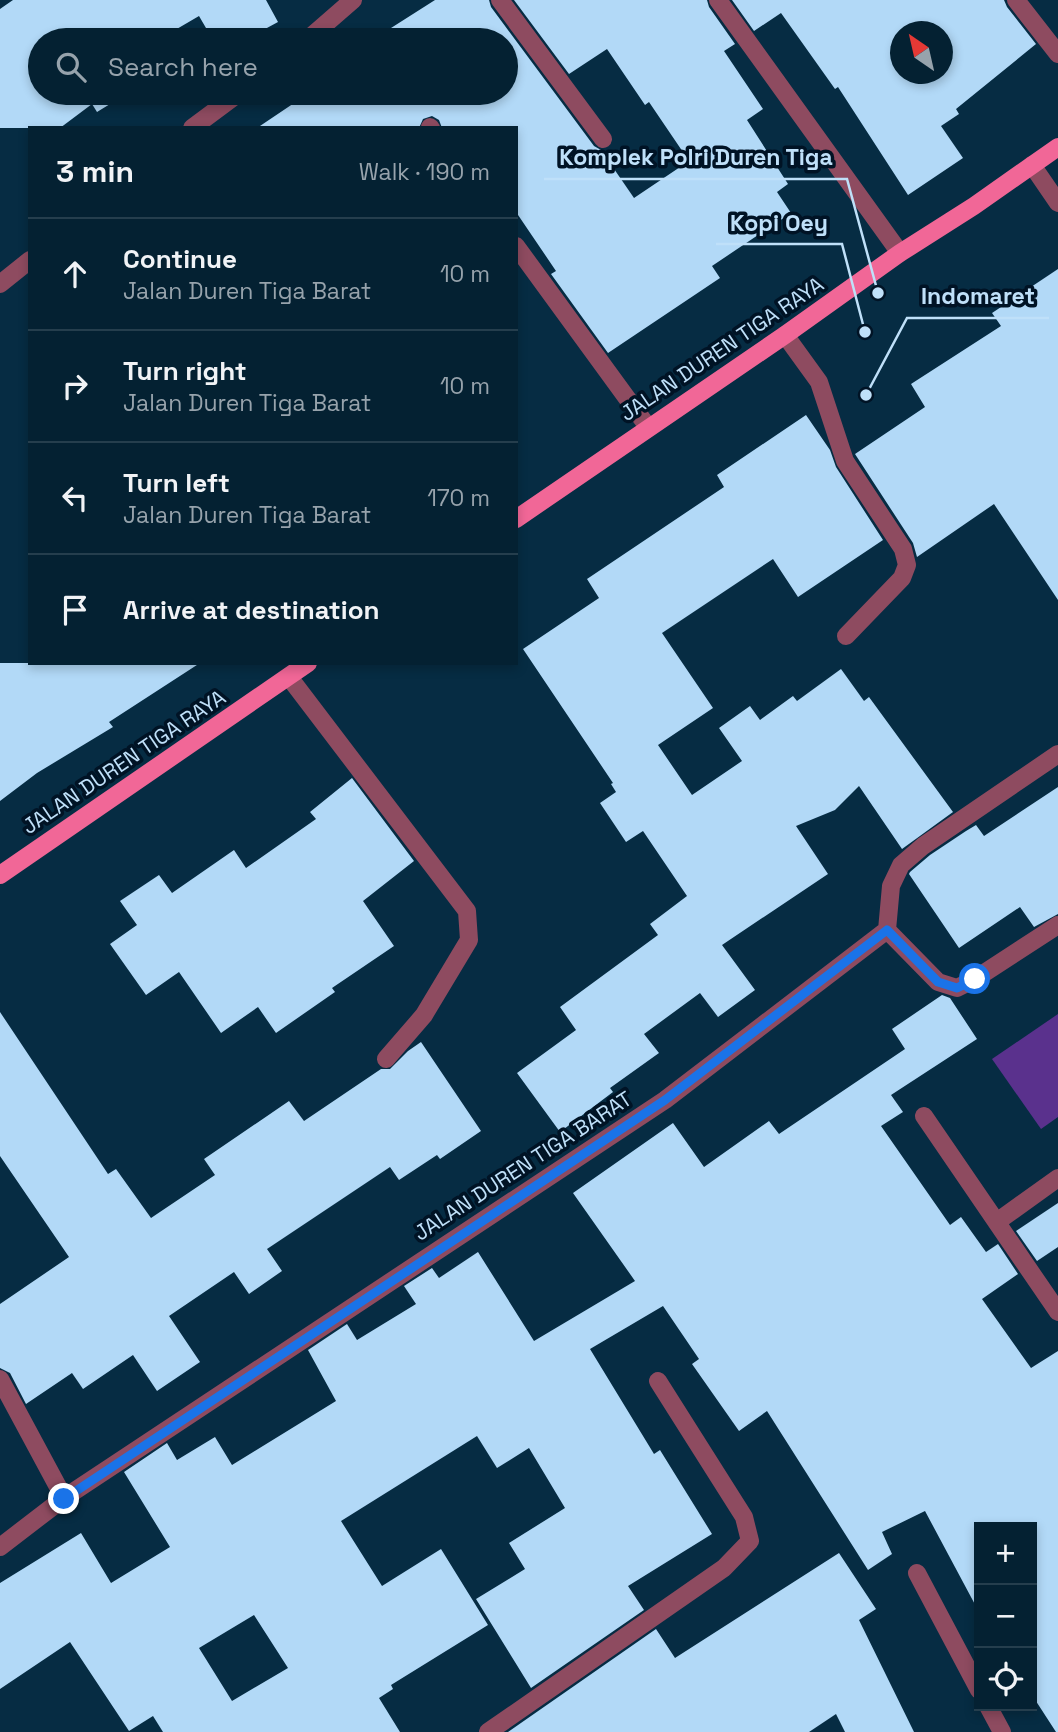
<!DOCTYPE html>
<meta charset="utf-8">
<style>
:root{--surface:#042132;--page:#0d293a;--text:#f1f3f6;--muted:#97a3ac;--line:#253e4d}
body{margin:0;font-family:"Space Grotesk",sans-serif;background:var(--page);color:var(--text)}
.controls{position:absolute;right:21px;bottom:21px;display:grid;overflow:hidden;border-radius:0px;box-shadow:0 4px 10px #0003}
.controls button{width:63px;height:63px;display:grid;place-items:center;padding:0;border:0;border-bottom:2px solid var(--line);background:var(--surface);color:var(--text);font:35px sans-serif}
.compass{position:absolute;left:890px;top:21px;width:63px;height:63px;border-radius:50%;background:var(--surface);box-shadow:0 4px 10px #0003;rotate:326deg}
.stop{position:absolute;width:21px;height:21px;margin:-16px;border:5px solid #1a73e8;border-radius:50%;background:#fff}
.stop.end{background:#1a73e8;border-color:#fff;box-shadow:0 2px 7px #0008}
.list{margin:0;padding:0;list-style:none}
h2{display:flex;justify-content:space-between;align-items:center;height:91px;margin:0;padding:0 28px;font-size:30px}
h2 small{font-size:23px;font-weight:400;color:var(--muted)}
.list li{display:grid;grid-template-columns:46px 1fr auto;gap:21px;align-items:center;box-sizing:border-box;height:112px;padding:0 28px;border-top:2px solid var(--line)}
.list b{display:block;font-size:26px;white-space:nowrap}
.list p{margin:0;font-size:23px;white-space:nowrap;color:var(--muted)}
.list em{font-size:23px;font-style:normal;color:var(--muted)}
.icon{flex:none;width:38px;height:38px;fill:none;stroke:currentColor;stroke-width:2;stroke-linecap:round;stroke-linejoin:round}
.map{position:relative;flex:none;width:1058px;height:1732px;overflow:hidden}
.search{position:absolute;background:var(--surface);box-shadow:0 4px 10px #0003;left:28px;top:28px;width:490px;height:77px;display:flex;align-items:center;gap:18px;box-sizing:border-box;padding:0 24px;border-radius:38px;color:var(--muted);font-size:26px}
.panel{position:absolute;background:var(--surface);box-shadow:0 4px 10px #0003;left:28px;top:126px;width:490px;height:539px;border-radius:0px}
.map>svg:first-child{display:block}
</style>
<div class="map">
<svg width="1058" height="1732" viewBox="0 0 1058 1732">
<rect width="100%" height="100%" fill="#062c43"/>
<!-- green -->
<path fill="#5a318d" d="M 1058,1014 L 1058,1117 L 1041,1129 L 992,1059 Z"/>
<!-- building -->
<path fill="#b2d9f7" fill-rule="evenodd" d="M 13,0 L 266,0 L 278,22 L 245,40 L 213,40 L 199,16 L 158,40 L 40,40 L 40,93 L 128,93 L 97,112 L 92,104 L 60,128 L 0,128 L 0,9 Z
M 435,0 L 489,0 L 491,7 L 594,146 L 601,150 L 634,198 L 689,161 L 649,102 L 645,105 L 607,49 L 569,74 L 514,0 L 707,0 L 709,7 L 735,44 L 724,51 L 763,109 L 747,120 L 788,184 L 777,192 L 791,213 L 712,266 L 720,278 L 608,353 L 551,274 L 556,271 L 516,212 L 516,128 L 442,128 L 439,120 L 432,116 L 423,119 L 419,128 L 257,128 L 309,93 L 506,93 L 506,40 L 387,40 L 395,34 L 391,28 Z
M 732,0 L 1004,0 L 1007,7 L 1036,44 L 956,109 L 959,114 L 941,126 L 963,158 L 908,195 L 838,87 L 835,89 L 781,13 L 754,31 ZM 900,32 L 942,32 L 942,74 L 900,74 Z
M 1058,269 L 1058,600 L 994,504 L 917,557 L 913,543 L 855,454 L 925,407 L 911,384 L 1001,326 L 992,313 Z
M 806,415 L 830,450 L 836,467 L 883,540 L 798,597 L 773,559 L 662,633 L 713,708 L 658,745 L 692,795 L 742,761 L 719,728 L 750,706 L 760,720 L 793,696 L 797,701 L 841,669 L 864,701 L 869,697 L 953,812 L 902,849 L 859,786 L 835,810 L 796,826 L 828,874 L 722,945 L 755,990 L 718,1017 L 700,993 L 644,1034 L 659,1053 L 610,1088 L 613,1092 L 560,1132 L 517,1073 L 576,1030 L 560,1007 L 658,935 L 650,924 L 687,896 L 643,831 L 626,842 L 600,803 L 616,792 L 611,784 L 613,783 L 523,649 L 599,598 L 587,579 L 724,487 L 717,475 Z
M 0,663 L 200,663 L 109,722 L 113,727 L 37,773 L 0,801 Z
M 352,778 L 414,861 L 363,901 L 394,946 L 332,988 L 335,992 L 276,1033 L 258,1007 L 221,1033 L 179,972 L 146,995 L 110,944 L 137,925 L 120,901 L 159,875 L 172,893 L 234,850 L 246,868 L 316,819 L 310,812 Z
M 1058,787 L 1058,914 L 1034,927 L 1020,907 L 959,948 L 909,874 L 910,872 L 930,855 L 966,831 L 976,825 L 984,836 Z
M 942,995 L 950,998 L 977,1039 L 891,1095 L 903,1112 L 881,1126 L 950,1225 L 961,1217 L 986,1252 L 998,1244 L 1018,1274 L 982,1299 L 1031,1368 L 1058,1351 L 1058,1732 L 1056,1732 L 1032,1695 L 1032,1527 L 979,1527 L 979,1612 L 925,1511 L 882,1532 L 892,1554 L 868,1570 L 767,1411 L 739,1431 L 692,1364 L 699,1359 L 663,1306 L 590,1349 L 654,1454 L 660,1450 L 712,1534 L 628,1586 L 644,1610 L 531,1688 L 476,1599 L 525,1569 L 509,1543 L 565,1508 L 529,1448 L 497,1468 L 477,1436 L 341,1521 L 382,1586 L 441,1549 L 488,1625 L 391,1685 L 393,1689 L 379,1698 L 400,1732 L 163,1732 L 153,1716 L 129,1731 L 70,1642 L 0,1689 L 0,1583 L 81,1533 L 111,1583 L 170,1547 L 124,1472 L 167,1443 L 177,1460 L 215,1437 L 232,1465 L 336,1401 L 308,1350 L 347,1324 L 357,1340 L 416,1304 L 404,1286 L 432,1268 L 439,1278 L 478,1252 L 534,1341 L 635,1281 L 573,1193 L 673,1123 L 704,1167 L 769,1121 L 779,1134 L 905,1049 L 892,1029 ZM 254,1615 L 288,1668 L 232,1701 L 199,1648 Z
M 0,1012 L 108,1174 L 116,1169 L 151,1218 L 215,1175 L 204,1159 L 289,1101 L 304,1121 L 381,1069 L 390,1069 L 408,1051 L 421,1042 L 481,1131 L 440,1159 L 437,1155 L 399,1180 L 390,1167 L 267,1249 L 282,1271 L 249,1294 L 234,1272 L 169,1316 L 200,1362 L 157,1391 L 133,1355 L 83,1389 L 72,1373 L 26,1404 L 10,1373 L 0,1368 L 0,1304 L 69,1257 L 0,1156 Z
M 1058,1203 L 1058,1247 L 1037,1261 L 1016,1231 Z
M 839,1553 L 876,1609 L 859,1620 L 914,1732 L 845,1732 L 836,1714 L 809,1732 L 508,1732 L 656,1629 L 675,1658 Z"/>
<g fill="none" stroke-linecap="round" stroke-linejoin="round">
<!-- minor -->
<path stroke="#8e4b60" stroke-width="18" d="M 500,0 L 603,139
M 718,0 L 900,253
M 1016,0 L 1058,54
M 307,40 L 353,0
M 430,127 L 431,128
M 192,128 L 239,93
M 1032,165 L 1058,203
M 516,246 L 648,427
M 0,284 L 30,260
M 785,335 L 819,382 L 845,461 L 903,549 L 907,565 L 902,578 L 846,636
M 289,677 L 467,911 L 469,940 L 424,1015 L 386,1059
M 887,930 L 891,886 L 901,865 L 923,846 L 1058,754
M 887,930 L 938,982 L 957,988 L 975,979 L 1058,925
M 924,1116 L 1058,1312
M 998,1221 L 1058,1178
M 0,1379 L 64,1498
M 0,1547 L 64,1498 L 665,1100 L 887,930
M 917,1573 L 979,1690
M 988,1706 L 1002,1732
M 488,1732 L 724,1568 L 750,1541 L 744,1517 L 658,1381"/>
<!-- major -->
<path stroke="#f16797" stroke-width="18" d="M 516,519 L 785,335 L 900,253 L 974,206 L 1058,147
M 0,875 L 308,663"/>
</g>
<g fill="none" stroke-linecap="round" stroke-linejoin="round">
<!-- route -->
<path stroke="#1a73e8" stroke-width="9" d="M 64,1499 L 665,1100 L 887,930 L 938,982 L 957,988 L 975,979"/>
</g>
<g text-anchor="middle" stroke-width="7" stroke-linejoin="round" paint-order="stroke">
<!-- street labels -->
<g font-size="21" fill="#bfe0f9" stroke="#001325">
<text transform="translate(722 349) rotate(-34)" y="7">JALAN DUREN TIGA RAYA</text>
<text transform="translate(124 762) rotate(-34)" y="7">JALAN DUREN TIGA RAYA</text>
<text transform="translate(523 1166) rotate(-33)" y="7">JALAN DUREN TIGA BARAT</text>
</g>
</g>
<!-- callouts -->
<path fill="none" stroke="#bfe0f9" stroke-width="2.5" d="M878 293L847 179H544M865 332L842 244H716M866 395L907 318H1049"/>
<g fill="#bfe0f9" stroke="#001325" stroke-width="2.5">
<circle cx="878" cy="293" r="7"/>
<circle cx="865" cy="332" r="7"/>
<circle cx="866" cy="395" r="7"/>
</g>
<g font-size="23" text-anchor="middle" font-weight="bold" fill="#bfe0f9" stroke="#001325" stroke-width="7" stroke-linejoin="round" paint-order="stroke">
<text x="696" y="165">Komplek Polri Duren Tiga</text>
<text x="779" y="231">Kopi Oey</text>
<text x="978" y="304">Indomaret</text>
</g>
</svg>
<div class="controls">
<button>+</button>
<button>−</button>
<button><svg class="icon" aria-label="locate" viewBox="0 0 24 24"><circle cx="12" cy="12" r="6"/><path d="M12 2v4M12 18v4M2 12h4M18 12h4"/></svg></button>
</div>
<svg class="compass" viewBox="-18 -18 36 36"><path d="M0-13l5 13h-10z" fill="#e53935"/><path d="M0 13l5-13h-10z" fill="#97a3ac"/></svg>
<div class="stop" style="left:975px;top:979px"></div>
<div class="stop end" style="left:64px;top:1499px"></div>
<div class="search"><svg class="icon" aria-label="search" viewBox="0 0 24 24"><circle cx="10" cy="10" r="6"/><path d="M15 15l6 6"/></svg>Search here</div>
<section class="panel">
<h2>3 min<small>Walk · 190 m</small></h2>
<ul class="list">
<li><svg class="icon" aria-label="ahead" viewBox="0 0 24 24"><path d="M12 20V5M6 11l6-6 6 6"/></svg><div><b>Continue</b><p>Jalan Duren Tiga Barat</p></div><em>10 m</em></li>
<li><svg class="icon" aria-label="right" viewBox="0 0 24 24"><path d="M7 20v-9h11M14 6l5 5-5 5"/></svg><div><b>Turn right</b><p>Jalan Duren Tiga Barat</p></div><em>10 m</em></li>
<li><svg class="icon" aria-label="left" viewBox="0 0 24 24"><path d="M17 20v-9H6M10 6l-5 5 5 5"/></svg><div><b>Turn left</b><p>Jalan Duren Tiga Barat</p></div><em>170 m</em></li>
<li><svg class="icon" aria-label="arrive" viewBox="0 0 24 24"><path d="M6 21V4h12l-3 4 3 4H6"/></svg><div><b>Arrive at destination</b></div></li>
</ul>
</section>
</div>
